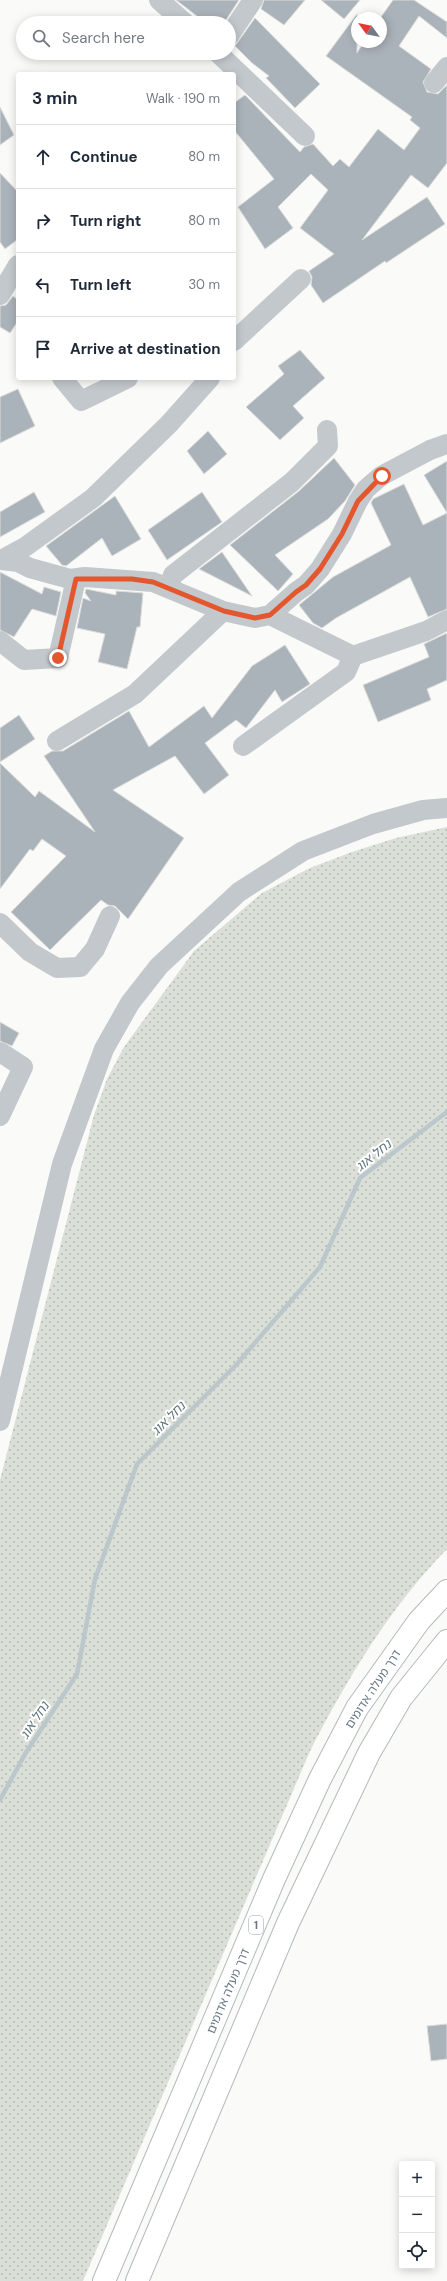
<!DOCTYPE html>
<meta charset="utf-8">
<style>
:root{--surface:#fff;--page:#f2f2f3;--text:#1f2937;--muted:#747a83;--line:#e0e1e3}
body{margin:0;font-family:"DM Sans","Noto Sans Hebrew",sans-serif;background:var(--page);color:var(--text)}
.controls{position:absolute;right:12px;bottom:12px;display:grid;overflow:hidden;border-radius:4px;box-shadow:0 2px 10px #0003}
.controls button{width:36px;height:36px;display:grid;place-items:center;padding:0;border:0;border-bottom:1px solid var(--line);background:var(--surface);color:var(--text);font:20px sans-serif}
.compass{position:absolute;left:351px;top:12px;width:36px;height:36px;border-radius:50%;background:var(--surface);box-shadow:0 2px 10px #0003;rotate:303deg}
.stop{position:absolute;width:12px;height:12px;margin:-9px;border:3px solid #e4572e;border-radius:50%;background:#fff}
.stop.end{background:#e4572e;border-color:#fff;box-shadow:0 1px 4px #0008}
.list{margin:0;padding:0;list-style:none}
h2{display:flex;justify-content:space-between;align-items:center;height:52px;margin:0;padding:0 16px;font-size:17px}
h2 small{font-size:13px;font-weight:400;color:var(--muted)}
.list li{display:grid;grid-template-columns:26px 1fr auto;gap:12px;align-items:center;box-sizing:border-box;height:64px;padding:0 16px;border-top:1px solid var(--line)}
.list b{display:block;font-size:15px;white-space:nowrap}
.list em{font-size:13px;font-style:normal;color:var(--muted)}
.icon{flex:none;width:22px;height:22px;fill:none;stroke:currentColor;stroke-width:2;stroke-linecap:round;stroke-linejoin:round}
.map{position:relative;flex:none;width:447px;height:2281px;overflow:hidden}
.search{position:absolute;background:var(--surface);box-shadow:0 2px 10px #0003;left:16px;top:16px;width:220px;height:44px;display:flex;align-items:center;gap:10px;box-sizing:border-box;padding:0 14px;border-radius:22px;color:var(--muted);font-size:15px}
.panel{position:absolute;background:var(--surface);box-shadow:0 2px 10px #0003;left:16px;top:72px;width:220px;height:308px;border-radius:4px}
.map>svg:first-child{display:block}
</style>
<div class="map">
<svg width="447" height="2281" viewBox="0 0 447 2281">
<defs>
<pattern id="grass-dots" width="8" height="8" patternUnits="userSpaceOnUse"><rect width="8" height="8" fill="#dadfd7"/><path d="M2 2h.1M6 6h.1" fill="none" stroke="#b4b9b4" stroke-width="1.8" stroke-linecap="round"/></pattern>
</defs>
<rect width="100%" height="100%" fill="#fafaf8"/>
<!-- grass -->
<path fill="url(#grass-dots)" d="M 447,827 L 447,1549 C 390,1607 347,1679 310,1751 L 83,2281 L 0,2281 L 0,1480 L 94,1115 L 107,1079 L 124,1047 L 194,951 L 262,893 L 310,868 L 352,852 L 396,838 Z"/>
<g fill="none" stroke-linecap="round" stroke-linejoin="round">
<!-- stream -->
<path stroke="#bbc7cb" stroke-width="4.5" d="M 0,1800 L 25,1754 L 77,1674 L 95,1579 L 137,1464 L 236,1365 L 320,1267 L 360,1178 L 447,1112"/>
</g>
<!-- building -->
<path fill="#aab3b9" stroke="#dcdcda" d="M 176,0 L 239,0 L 224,23 L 206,23 Z
M 264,0 L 305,0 L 284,25 L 261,9 Z
M 321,0 L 360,0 L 344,19 Z
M 393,0 L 414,0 L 447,22 L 447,38 L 419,16 L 399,46 L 431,69 L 423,82 L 427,92 L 438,94 L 447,85 L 447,163 L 428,188 L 411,175 L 362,240 L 427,197 L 445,224 L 386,263 L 385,261 L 323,303 L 311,285 L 312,277 L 309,271 L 334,254 L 300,228 L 328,190 L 311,174 L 278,207 L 293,228 L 265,249 L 238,207 L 274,179 L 234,130 L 234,103 L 245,95 L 300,152 L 304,147 L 313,144 L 333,166 L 340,159 L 349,167 L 378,129 L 404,150 L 420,128 L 410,120 L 412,117 L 326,56 L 357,14 L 357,53 L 364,42 L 381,42 L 381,17 Z
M 255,18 L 320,84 L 295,108 L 266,78 L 269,76 L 252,63 L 235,46 Z
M 0,107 L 14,135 L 0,145 Z
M 0,173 L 18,192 L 18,239 L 5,249 L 0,242 Z
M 13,296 L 18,300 L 18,321 L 10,333 L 0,327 L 0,306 L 6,305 Z
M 300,350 L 325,378 L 293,406 L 304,418 L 280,440 L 246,407 L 284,374 L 278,366 Z
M 18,389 L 35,426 L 0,443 L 0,397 Z
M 208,431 L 227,454 L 204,474 L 187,451 Z
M 334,458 L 355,485 L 345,501 L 328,519 L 275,555 L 293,574 L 278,591 L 230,545 L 299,491 Z
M 447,461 L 447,513 L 424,475 Z
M 404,484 L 423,525 L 447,513 L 447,609 L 428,617 L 410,577 L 336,618 L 322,628 L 313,623 L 299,605 L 333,577 L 391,545 L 371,503 L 373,499 Z
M 34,492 L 45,512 L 0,537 L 0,512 Z
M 202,492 L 222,522 L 167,560 L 148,530 Z
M 115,496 L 141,539 L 112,556 L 102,538 L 66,566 L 62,565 L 46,546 Z
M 222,552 L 252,596 L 199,569 Z
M 0,572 L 42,594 L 44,587 L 61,592 L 56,616 L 32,609 L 14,637 L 0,630 Z
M 86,589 L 116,595 L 116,591 L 143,593 L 140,627 L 137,627 L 127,669 L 98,662 L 105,634 L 77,628 L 83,598 L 91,601 L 85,593 Z
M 447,633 L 447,680 L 427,689 L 431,700 L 378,722 L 363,685 L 429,657 L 424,644 Z
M 285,645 L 310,684 L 282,702 L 275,690 L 246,728 L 236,720 L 205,743 L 229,775 L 204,794 L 175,756 L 113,790 L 184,838 L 128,919 L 115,906 L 108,905 L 101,900 L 50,950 L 11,912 L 66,856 L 42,839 L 33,851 L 30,849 L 0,889 L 0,763 L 35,797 L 39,791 L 95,832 L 44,756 L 52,751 L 63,751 L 129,711 L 149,747 L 204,706 L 212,718 L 252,666 Z
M 19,715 L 35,739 L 0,762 L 0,728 Z
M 0,1022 L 19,1033 L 12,1046 L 0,1041 Z
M 447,2024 L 447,2059 L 431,2061 L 427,2026 Z"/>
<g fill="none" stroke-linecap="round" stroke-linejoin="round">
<!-- highway casing -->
<g stroke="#b4b9bd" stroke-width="24">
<path id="highway" d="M 104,2281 L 274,1879 L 320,1779 L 357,1708 L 419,1621 L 447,1591
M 137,2281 L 288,1923 L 369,1753 L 401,1698 L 447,1641"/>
</g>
<!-- minor -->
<path stroke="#c3c8cc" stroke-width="20" d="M 159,0 L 185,23
M 229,36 L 253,0
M 218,53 L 305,136
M 434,83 L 447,67
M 0,295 L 18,265
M 234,341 L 301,279
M 62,378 L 81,401 L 128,378
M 0,560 L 18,562 L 30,568 L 70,579 L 85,577 L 153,582 L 223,611 L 255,618 L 270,615 L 296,592 L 306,585 L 320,569 L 342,534 L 358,501 L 366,489 L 381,476 L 430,450 L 447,444
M 1,560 L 25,547 L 93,498 L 169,424 L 210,378
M 168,587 L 173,575 L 292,482 L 328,446 L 327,430
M 270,615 L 353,656 L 426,631 L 447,620
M 0,641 L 24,660 L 58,658 L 76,579
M 57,741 L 135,694 L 223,611
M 243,746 L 346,672 L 353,656
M 0,923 L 30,952 L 57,968 L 80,967 L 95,949 L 110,916
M 0,1052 L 23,1067 L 0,1116
M 0,1421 L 62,1164 L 104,1049 L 130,1003 L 159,966 L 239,892 L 303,851 L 373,824 L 423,810 L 447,808"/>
<!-- highway -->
<use href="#highway" stroke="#fff" stroke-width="22"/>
</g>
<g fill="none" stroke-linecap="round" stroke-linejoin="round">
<!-- route -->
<path stroke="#e4572e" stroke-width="5" d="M 58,658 L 76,579 L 132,579 L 153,582 L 224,611 L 255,618 L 270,615 L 296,592 L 306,585 L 320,569 L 342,534 L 358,501 L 382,476"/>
</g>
<g text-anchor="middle" stroke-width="4" stroke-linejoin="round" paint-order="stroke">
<!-- shield labels -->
<rect fill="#fff" stroke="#939fa8" stroke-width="1" x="249" y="1916" width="14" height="18" rx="3"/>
<g font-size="11" font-weight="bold" fill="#657683">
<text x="256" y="1929">1</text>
</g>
<!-- street labels -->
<g font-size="12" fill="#657683" stroke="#fff">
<text transform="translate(373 1689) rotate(-57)" y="4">דרך מעלה אדומים</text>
<text transform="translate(228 1991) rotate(-67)" y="4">דרך מעלה אדומים</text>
</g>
<!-- water labels -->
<g font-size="13" font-style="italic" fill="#60757c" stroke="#fff">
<text transform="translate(373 1155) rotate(-39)" y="5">נחל אוג</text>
<text transform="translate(168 1418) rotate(-45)" y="5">נחל אוג</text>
<text transform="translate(34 1720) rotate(-57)" y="5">נחל אוג</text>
</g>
</g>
</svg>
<div class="controls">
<button>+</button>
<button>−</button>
<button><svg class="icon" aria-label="locate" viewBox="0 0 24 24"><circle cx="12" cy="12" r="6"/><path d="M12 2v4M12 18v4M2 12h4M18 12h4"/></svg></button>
</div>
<svg class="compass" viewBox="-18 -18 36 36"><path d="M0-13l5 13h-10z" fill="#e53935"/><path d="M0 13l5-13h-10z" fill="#747a83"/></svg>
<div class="stop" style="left:382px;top:476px"></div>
<div class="stop end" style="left:58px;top:658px"></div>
<div class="search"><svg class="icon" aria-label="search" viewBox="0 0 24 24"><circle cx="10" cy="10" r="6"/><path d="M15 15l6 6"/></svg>Search here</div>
<section class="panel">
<h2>3 min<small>Walk · 190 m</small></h2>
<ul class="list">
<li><svg class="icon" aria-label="ahead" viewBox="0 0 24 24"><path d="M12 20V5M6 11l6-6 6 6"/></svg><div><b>Continue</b></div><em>80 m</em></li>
<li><svg class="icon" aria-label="right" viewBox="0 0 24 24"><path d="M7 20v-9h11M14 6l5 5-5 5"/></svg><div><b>Turn right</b></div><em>80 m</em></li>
<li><svg class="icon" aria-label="left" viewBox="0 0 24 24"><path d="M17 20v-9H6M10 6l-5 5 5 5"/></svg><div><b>Turn left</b></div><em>30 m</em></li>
<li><svg class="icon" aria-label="arrive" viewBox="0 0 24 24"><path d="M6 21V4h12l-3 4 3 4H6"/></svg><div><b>Arrive at destination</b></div></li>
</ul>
</section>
</div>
